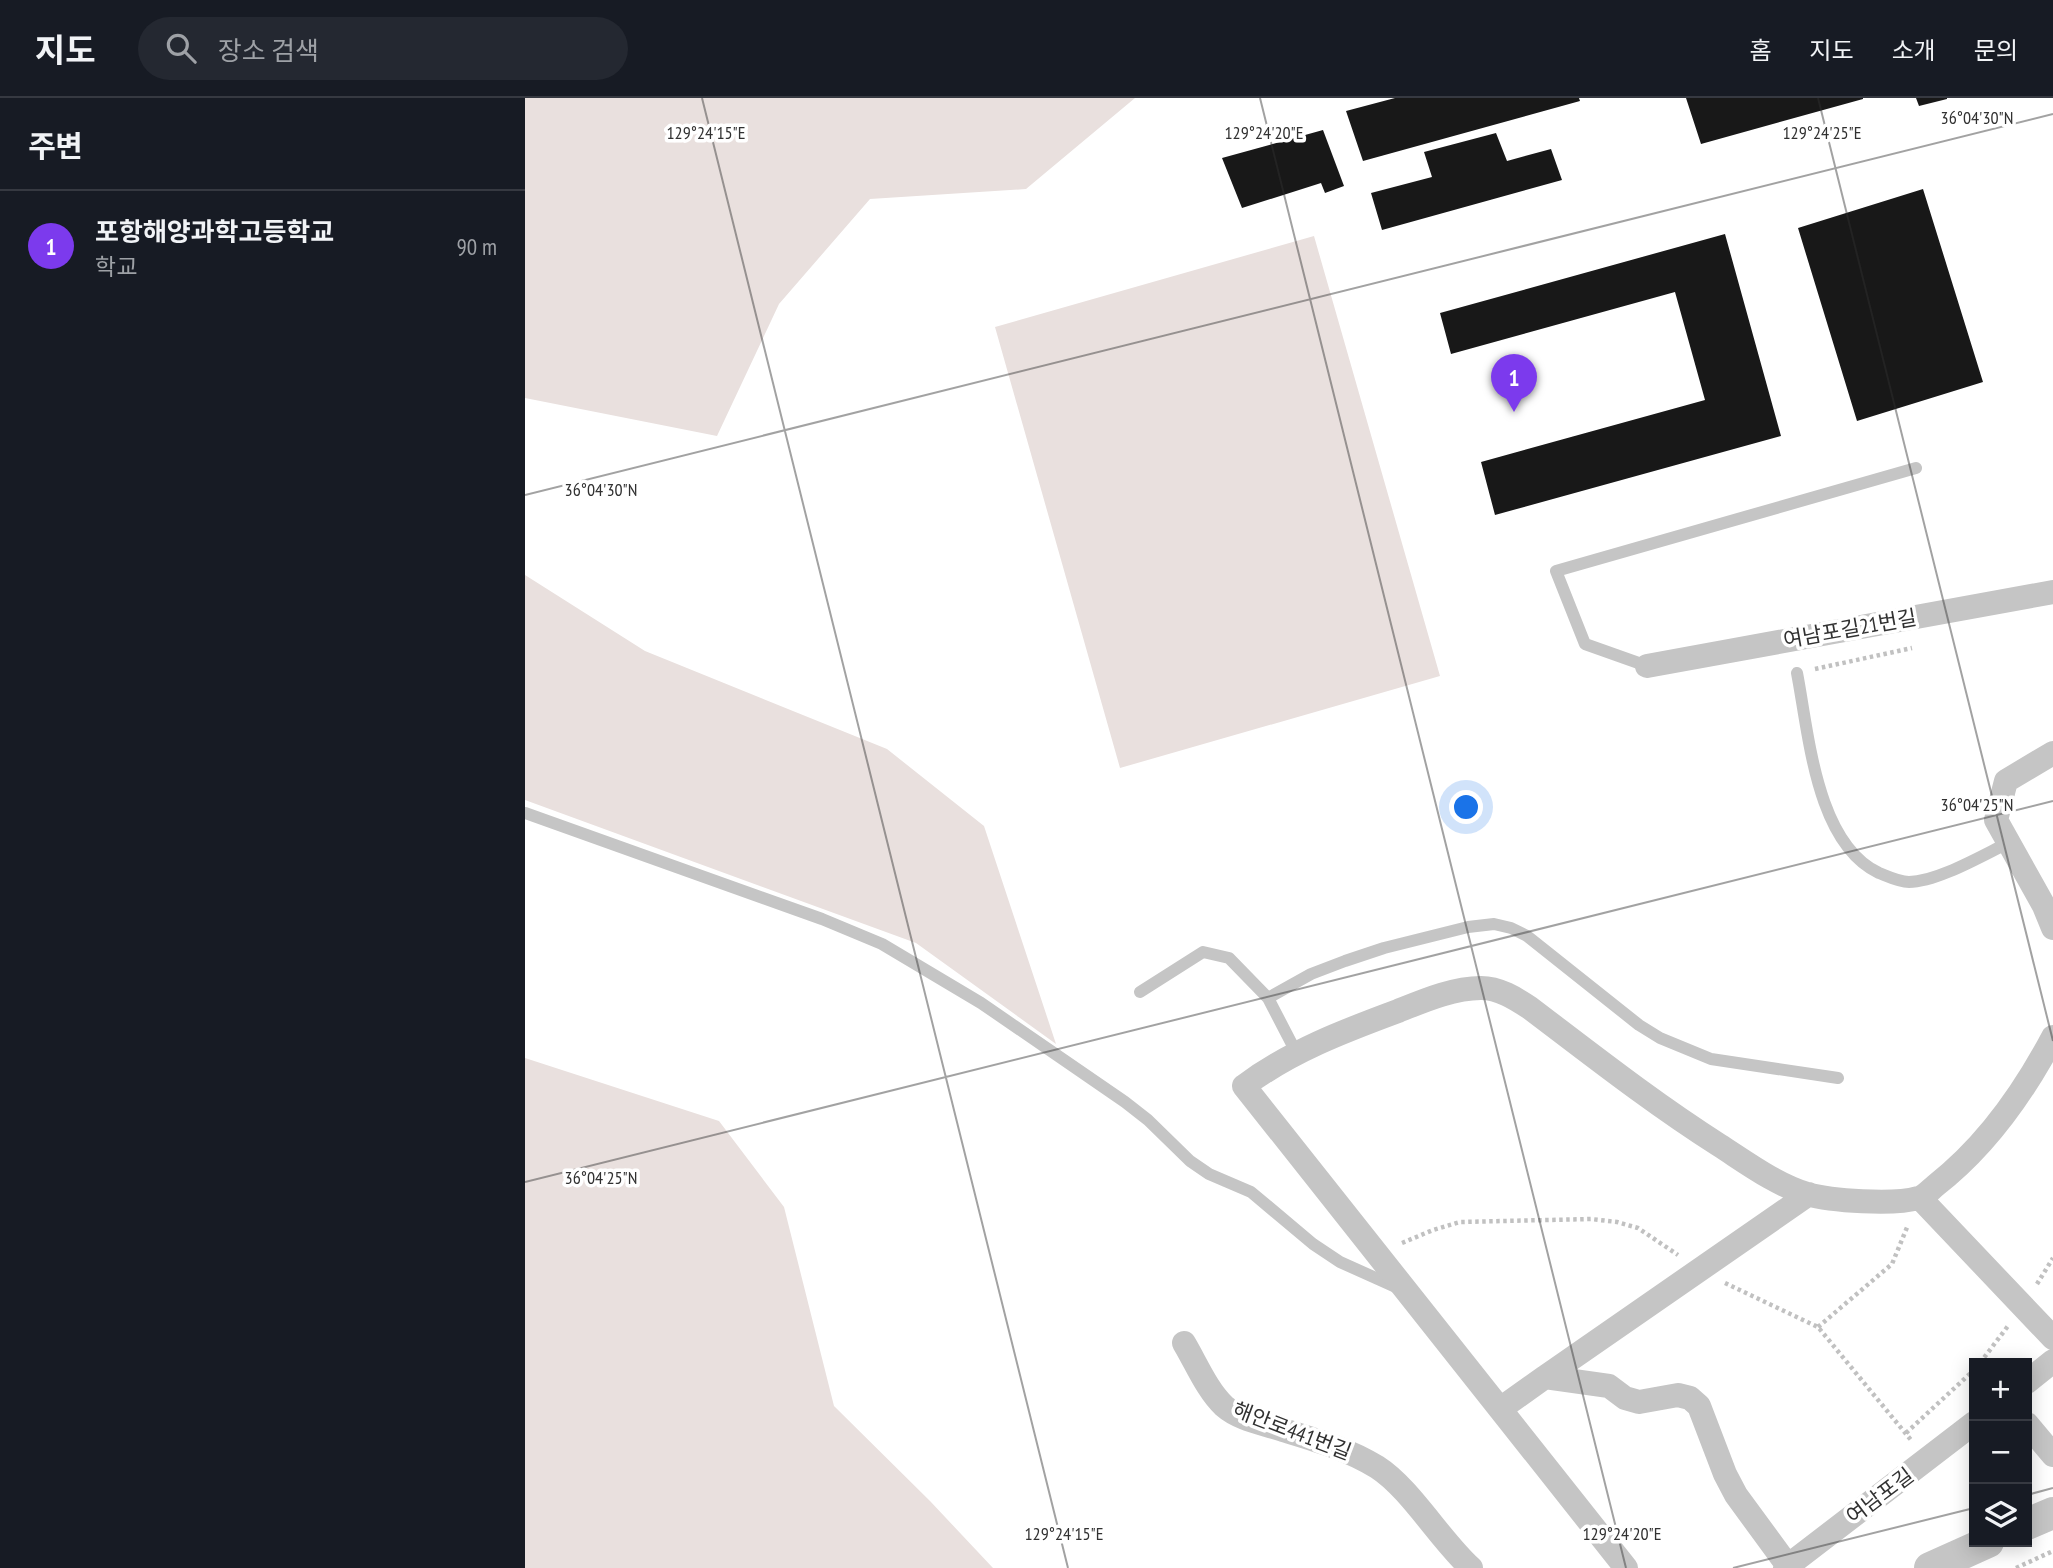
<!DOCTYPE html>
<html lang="ko">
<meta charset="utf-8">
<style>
:root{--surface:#171b24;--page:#242831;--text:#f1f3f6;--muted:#9ea1a6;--line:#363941;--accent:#7c3aed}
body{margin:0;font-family:"PT Sans Narrow","Noto Sans KR",sans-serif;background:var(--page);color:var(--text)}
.controls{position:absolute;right:21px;bottom:21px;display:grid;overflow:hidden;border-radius:0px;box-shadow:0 4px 18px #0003}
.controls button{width:63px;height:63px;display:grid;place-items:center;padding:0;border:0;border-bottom:2px solid var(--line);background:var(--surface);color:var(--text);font:35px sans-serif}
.you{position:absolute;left:942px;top:710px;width:24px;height:24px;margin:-18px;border:5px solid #fff;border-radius:50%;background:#1a73e8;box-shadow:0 0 0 10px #1a73e833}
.badge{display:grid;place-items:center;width:46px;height:46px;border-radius:50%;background:var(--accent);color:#fff;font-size:23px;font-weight:700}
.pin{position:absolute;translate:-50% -58px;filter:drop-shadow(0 2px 4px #0008)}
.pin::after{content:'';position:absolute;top:37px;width:24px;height:21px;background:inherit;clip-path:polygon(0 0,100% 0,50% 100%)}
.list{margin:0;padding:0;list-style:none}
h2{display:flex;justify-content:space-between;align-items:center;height:91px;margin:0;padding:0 28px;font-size:30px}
h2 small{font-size:23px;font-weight:400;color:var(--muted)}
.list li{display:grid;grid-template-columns:46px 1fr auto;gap:21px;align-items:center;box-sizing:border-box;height:112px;padding:0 28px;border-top:2px solid var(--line)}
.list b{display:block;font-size:26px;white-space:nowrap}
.list p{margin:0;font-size:23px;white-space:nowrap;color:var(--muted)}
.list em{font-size:23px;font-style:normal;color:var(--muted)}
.icon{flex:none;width:38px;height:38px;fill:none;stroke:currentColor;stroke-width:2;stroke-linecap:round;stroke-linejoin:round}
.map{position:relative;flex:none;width:1528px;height:1470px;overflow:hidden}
header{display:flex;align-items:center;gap:42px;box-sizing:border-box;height:98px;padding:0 35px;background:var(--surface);border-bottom:2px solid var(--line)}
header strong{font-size:33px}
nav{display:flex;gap:38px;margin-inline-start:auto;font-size:24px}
.search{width:490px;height:63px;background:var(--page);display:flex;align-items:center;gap:18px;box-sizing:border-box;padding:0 24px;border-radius:38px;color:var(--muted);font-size:26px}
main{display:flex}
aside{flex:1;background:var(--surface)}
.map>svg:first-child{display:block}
</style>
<header>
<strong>지도</strong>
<div class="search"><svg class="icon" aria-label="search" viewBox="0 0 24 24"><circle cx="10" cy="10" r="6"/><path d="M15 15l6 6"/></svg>장소 검색</div>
<nav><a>홈</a><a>지도</a><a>소개</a><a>문의</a></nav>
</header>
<main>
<aside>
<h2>주변<small></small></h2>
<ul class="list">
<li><span class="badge">1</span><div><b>포항해양과학고등학교</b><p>학교</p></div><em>90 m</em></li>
</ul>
</aside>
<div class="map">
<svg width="1528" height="1470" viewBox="0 0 1528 1470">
<rect width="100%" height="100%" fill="#fff"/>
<!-- green -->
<path fill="#e9e0de" d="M 0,0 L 610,0 L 501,91 L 345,101 L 254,206 L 192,338 L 0,300 Z
M 789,138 L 915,578 L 595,670 L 470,229 Z
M 0,477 L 120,553 L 362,651 L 459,728 L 531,946 L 391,845 L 0,702 Z
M 0,960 L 194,1023 L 259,1109 L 309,1308 L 405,1403 L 468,1470 L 0,1470 Z"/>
<!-- building -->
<path fill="#181818" d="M 870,0 L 1054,0 L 1055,3 L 838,63 L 821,13 Z
M 1161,0 L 1338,0 L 1338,1 L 1176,46 Z
M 1391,0 L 1422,0 L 1422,1 L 1394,8 Z
M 798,32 L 819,88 L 800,95 L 796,85 L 717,110 L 697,60 Z
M 971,35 L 982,63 L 1026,51 L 1037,82 L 857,132 L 846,95 L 907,79 L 899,54 Z
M 1398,91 L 1458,284 L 1332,323 L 1273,130 Z
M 1200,136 L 1256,338 L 970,417 L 956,364 L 1180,302 L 1150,194 L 926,256 L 915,215 Z"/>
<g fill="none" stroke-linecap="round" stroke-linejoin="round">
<!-- path -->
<path stroke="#c1c1c1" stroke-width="4.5" stroke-dasharray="3.5 3.5" stroke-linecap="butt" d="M 1290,571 L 1387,550
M 877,1145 L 908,1132 L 935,1124 L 1066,1121 L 1092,1124 L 1113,1130 L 1153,1157
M 1200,1185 L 1293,1229 L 1386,1342
M 1512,1186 L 1528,1160
M 1293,1229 L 1367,1166 L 1383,1127
M 1455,1265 L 1483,1228
M 1381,1335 L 1449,1272
M 1491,1470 L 1528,1453"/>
<!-- service -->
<path stroke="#c5c5c5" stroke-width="12" d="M 1122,568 L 1060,546 L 1031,473 L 1391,370
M 1272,575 C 1284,637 1291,745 1354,775 C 1364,779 1374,784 1384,784 C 1412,784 1458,757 1483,745
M 0,715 L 297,821 L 357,846 L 456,905 L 600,1004 L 623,1022 L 665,1063 L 684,1076 L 726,1094 L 788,1146 L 815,1164 L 873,1190
M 615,894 L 678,854 L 704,860 L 743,900
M 771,954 L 743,900 L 786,876 L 820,863 L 859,850 L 943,829 L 969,826 L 986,830 L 1002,838 L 1114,927 L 1135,940 L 1186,961 L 1313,980"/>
<!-- minor -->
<path stroke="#c5c5c5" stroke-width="24" d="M 1122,568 L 1528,494
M 1528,655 L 1481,683 L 1471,722 L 1519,808 L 1528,830
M 1395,1100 L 1528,1240
M 659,1245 C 671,1265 682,1292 699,1308 C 715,1322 738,1325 758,1332 C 791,1342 823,1351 852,1369 C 885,1390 915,1442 946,1470
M 1020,1279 L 1284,1096
M 1502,1284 L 1528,1263
M 975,1311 L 1101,1470
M 1502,1326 L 1528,1357
M 1263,1468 L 1211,1397 L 1200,1376 L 1174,1308 L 1165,1300 L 1153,1297 L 1114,1304 L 1100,1300 L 1084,1288 L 1020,1279 L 975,1311 L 719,988 C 766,953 819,933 873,913 C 898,903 928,890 956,890 C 974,890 990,900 1005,910 C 1067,957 1128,1005 1194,1047 C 1222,1065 1250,1086 1282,1096 C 1306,1103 1369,1107 1393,1100 C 1399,1099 1405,1092 1410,1088 C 1459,1050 1499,994 1528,939
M 1260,1470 L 1449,1325"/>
<!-- tertiary -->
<path stroke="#c5c5c5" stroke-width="32" d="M 1502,1426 L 1528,1415
M 1405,1470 L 1463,1444"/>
</g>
<!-- ticks -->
<path fill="none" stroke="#313131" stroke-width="2" stroke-opacity="0.45" d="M 177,0 L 543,1470M 735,0 L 1101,1470M 1293,0 L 1528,943M 0,397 L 1528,16M 0,1084 L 1528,703M 1502,1397 L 1528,1390M 1208,1470 L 1449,1410"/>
<g text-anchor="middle" stroke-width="7" stroke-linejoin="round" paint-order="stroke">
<!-- street labels -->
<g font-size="21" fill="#313131" stroke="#fff">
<text transform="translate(1325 531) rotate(-10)" y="7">여남포길21번길</text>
<text transform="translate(767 1333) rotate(21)" y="7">해안로441번길</text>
<text transform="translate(1355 1398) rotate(-37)" y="7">여남포길</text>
</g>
</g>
<g font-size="18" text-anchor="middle" fill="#313131" stroke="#fff" stroke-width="7" stroke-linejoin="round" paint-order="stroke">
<text x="1452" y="26">36°04'30"N</text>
<text x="181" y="41">129°24'15"E</text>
<text x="739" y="41">129°24'20"E</text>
<text x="1297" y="41">129°24'25"E</text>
<text x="76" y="398">36°04'30"N</text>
<text x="1452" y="713">36°04'25"N</text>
<text x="76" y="1086">36°04'25"N</text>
<text x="539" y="1442">129°24'15"E</text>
<text x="1097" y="1442">129°24'20"E</text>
</g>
</svg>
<div class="controls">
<button>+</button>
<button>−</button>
<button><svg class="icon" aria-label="layers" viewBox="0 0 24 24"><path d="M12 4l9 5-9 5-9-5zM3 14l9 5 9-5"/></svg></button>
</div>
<div class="you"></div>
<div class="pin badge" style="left:989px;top:314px">1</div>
</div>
</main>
